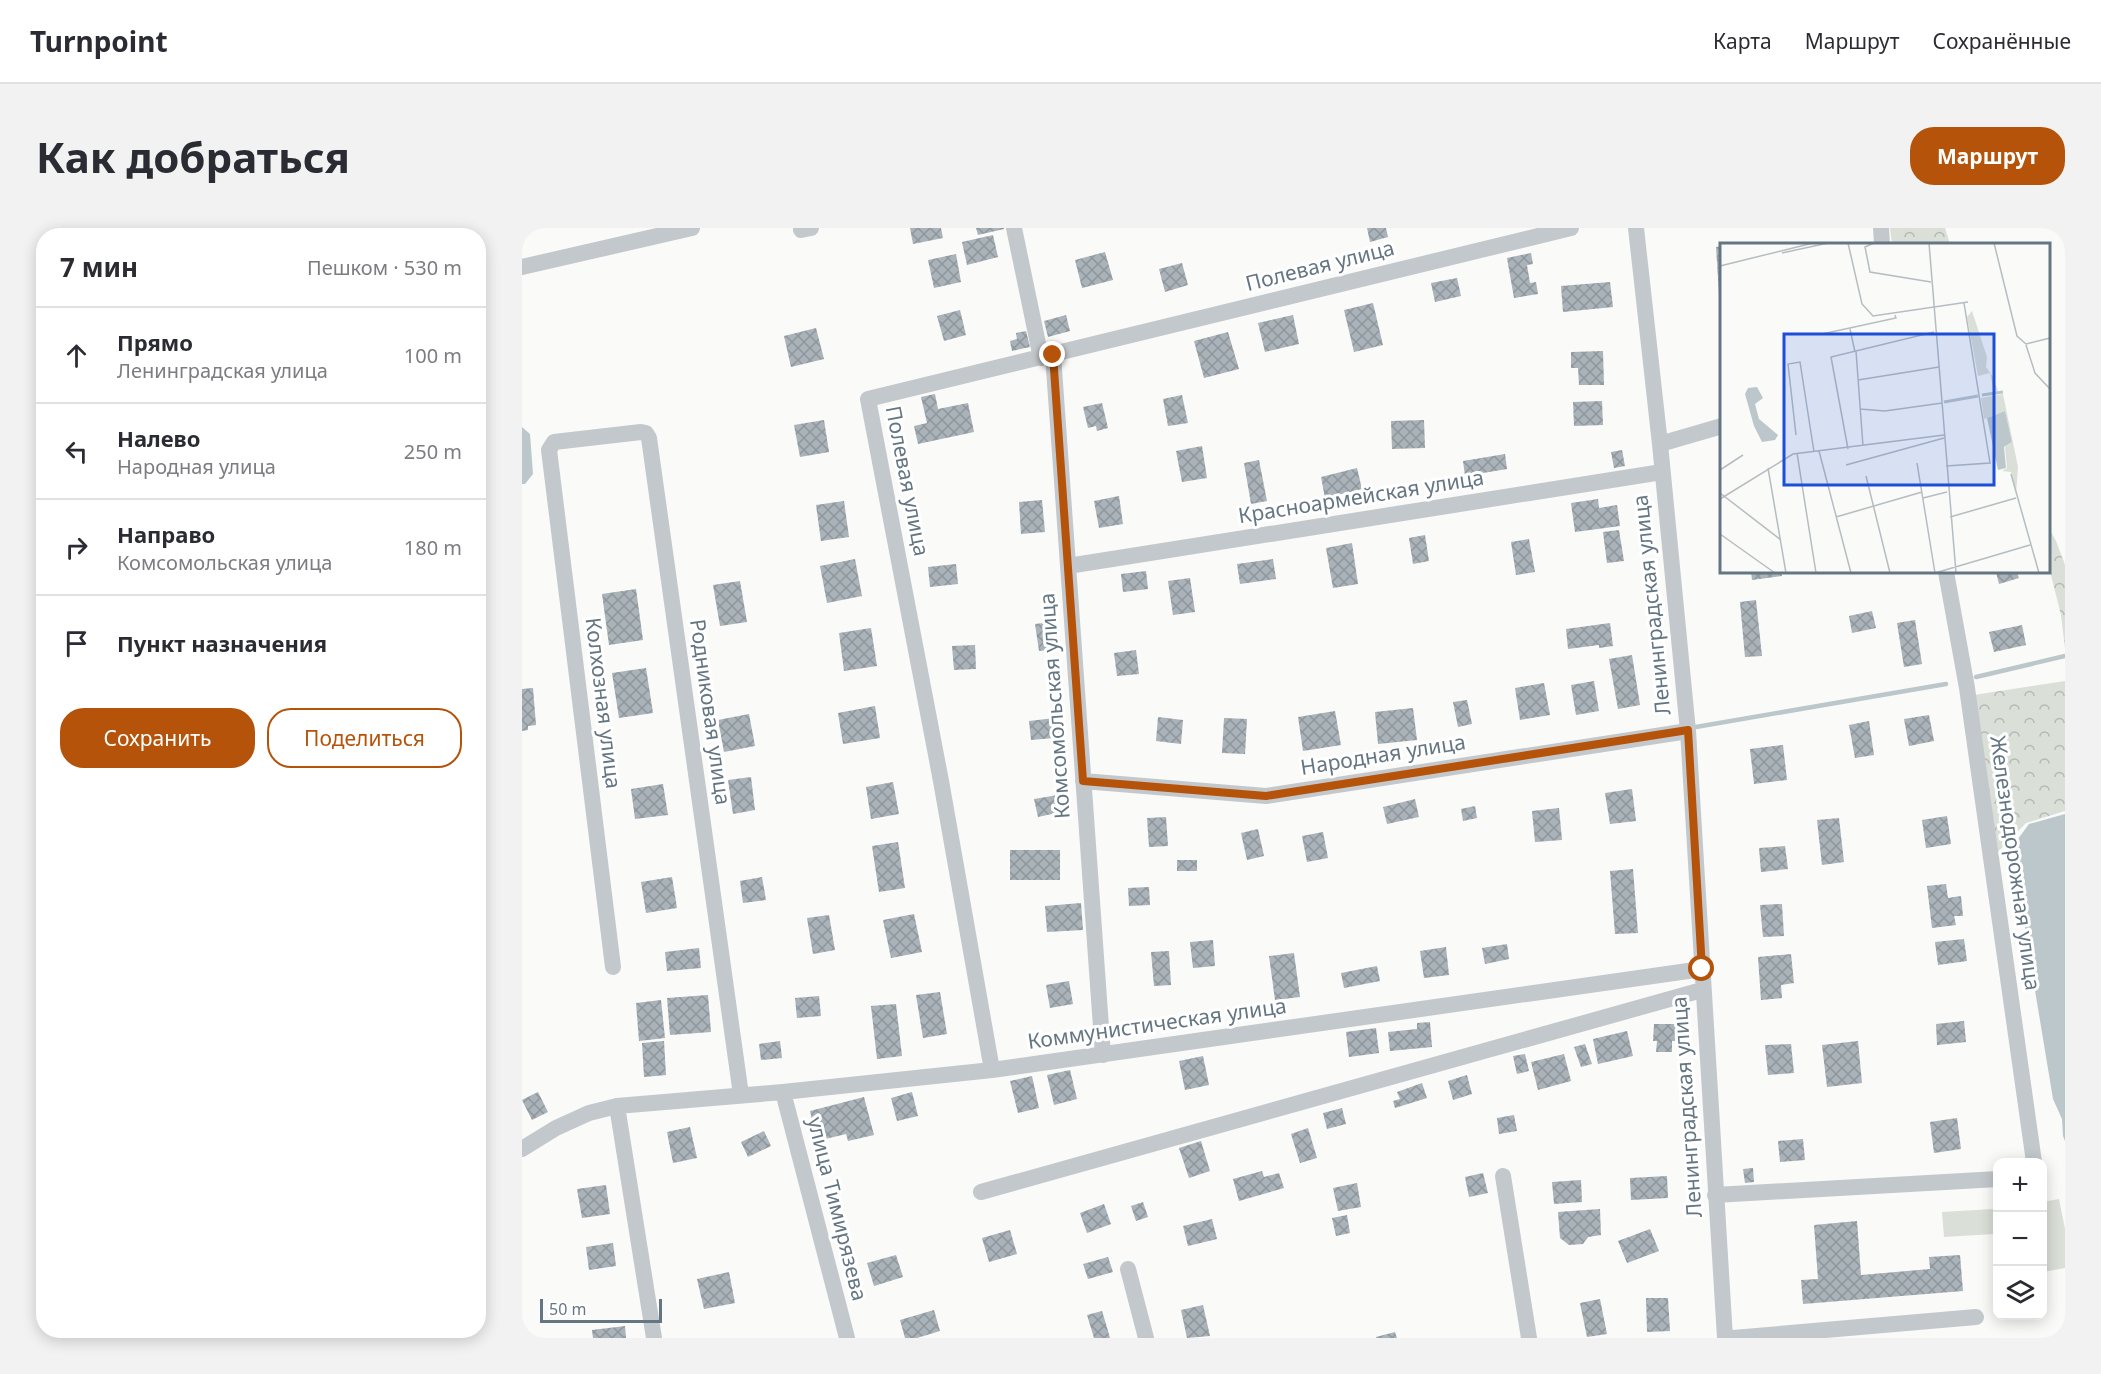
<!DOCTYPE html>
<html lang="ru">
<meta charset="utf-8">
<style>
:root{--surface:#fff;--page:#f2f2f3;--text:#2b2b33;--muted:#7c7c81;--line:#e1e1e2;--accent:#b45309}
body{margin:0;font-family:"Noto Sans",sans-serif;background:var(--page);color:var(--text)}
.controls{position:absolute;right:18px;bottom:18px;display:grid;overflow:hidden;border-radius:12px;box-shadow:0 3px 15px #0003}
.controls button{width:54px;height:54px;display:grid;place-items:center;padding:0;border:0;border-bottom:2px solid var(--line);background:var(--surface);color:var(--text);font:30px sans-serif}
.scale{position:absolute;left:18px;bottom:15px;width:122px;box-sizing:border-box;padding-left:6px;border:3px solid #657683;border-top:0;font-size:16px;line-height:21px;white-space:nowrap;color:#657683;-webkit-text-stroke:4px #fff;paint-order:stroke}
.stop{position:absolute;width:18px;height:18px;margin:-14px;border:4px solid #b45309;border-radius:50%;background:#fff}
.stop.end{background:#b45309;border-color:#fff;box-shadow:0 2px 6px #0008}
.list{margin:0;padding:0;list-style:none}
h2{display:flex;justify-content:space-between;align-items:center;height:78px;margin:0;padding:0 24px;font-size:26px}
h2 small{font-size:20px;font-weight:400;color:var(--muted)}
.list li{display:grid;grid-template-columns:39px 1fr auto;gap:18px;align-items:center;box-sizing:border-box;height:96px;padding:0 24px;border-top:2px solid var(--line)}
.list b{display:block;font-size:22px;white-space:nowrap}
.list p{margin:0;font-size:20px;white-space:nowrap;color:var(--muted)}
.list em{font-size:20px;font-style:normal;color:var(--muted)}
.actions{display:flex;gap:12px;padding:18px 24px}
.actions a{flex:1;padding:14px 0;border:2px solid var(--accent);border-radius:24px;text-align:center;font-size:21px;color:var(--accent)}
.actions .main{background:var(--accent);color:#fff}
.icon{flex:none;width:33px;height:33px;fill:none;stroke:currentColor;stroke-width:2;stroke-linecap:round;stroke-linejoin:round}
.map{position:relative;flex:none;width:1543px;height:1110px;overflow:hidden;border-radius:24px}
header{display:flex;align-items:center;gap:36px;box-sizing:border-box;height:84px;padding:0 30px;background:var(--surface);border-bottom:2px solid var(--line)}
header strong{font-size:28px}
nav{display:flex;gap:33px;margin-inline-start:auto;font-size:21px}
.intro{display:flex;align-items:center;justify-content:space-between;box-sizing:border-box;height:144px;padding:0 36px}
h1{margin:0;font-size:42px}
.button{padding:15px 27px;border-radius:24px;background:var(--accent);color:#fff;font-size:21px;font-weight:700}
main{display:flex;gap:36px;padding:0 36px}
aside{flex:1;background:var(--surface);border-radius:24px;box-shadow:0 3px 15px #0003}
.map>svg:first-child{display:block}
</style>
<header>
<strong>Turnpoint</strong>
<nav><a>Карта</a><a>Маршрут</a><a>Сохранённые</a></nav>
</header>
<div class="intro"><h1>Как добраться</h1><a class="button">Маршрут</a></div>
<main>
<aside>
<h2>7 мин<small>Пешком · 530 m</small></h2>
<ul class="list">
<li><svg class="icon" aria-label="ahead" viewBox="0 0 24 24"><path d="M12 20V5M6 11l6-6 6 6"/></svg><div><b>Прямо</b><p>Ленинградская улица</p></div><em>100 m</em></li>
<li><svg class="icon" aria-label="left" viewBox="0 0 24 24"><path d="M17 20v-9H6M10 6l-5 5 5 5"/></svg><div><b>Налево</b><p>Народная улица</p></div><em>250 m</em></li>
<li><svg class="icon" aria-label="right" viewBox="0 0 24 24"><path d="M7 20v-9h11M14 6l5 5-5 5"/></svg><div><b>Направо</b><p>Комсомольская улица</p></div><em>180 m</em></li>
<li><svg class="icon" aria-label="arrive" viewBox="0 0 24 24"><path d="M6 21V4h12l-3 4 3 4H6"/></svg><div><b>Пункт назначения</b></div></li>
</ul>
<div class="actions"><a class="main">Сохранить</a><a>Поделиться</a></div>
</aside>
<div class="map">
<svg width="1543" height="1110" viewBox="0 0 1543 1110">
<defs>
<pattern id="forest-crowns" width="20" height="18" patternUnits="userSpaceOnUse" patternTransform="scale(1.5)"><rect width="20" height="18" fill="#dadfd7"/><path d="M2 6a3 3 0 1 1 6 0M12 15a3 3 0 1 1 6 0" fill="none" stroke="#b4b9b4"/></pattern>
<pattern id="building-cross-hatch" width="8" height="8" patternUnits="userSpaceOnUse" patternTransform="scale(1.5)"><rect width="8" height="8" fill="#aab3b9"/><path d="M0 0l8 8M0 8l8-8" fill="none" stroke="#8e969c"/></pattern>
</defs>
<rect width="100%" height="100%" fill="#fafaf8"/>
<!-- forest -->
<path fill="url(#forest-crowns)" d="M 1368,0 L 1423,0 L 1428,16 L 1370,16 Z
M 1527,300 L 1534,313 L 1543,337 L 1543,420 L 1539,387 L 1527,339 Z
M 1543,453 L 1543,583 L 1504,595 L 1474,626 L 1452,467 Z"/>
<!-- pitch -->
<path fill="#dadfd7" d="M 1537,971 L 1543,1001 L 1543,1040 L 1521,1044 L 1521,974 Z
M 1471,981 L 1472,1006 L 1422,1009 L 1420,984 Z"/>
<!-- water -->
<path fill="#bbc7cb" d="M 0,199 L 8,206 L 11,246 L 3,256 L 0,256 Z
M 1543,586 L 1543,913 L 1541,908 L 1540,891 L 1531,871 L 1504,708 L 1493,615 L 1507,596 Z"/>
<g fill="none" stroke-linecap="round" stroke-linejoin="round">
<!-- stream -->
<path stroke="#bbc7cb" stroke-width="4.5" d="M 1454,449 L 1543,428
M 1168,500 L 1424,456"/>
</g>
<!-- building -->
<path fill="url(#building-cross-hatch)" d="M 388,0 L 419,0 L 421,10 L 391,16 Z
M 454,0 L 482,0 L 482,1 L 456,7 Z
M 845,0 L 864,0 L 866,9 L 848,14 Z
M 471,7 L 476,29 L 445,37 L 440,14 Z
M 1200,18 L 1200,82 L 1198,82 L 1194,19 Z
M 583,24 L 591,52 L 560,60 L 553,32 Z
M 1009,25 L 1011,36 L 1005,37 L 1008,55 L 1014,54 L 1016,66 L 992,70 L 985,30 Z
M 434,26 L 439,54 L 412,60 L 406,32 Z
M 660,35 L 666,57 L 643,64 L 637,41 Z
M 935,50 L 939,68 L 913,74 L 909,55 Z
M 1088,54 L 1091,79 L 1041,84 L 1039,58 Z
M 851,75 L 861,117 L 832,124 L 822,82 Z
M 438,82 L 444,107 L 422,113 L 415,88 Z
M 544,87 L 548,103 L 526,109 L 522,93 Z
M 771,87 L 777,116 L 743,124 L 736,95 Z
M 294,100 L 302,131 L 269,139 L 262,108 Z
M 504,103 L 508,119 L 490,123 L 488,113 L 495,111 L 494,105 Z
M 706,104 L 717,141 L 682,150 L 672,113 Z
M 1081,123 L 1082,157 L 1057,157 L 1056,140 L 1049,140 L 1049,124 Z
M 413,166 L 416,181 L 446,175 L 452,204 L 396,216 L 392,198 L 405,195 L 399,169 Z
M 660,167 L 666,195 L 646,198 L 641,171 Z
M 1080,173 L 1081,197 L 1052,198 L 1051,174 Z
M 580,175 L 586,200 L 575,203 L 574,198 L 566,200 L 561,179 Z
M 302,192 L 307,224 L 278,229 L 272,197 Z
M 902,192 L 903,220 L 870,221 L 869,193 Z
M 680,218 L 685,250 L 660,254 L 654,223 Z
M 1100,222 L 1103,238 L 1092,240 L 1089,224 Z
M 983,226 L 985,241 L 943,248 L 941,233 Z
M 737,232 L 745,273 L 729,276 L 722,235 Z
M 835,240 L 840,261 L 803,270 L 799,249 Z
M 597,268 L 601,296 L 577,300 L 572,273 Z
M 1076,271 L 1077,280 L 1095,277 L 1098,298 L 1053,304 L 1049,275 Z
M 520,272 L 523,304 L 499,306 L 497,274 Z
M 322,273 L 327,309 L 299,313 L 294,277 Z
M 1097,302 L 1102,333 L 1085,335 L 1081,304 Z
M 903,307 L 907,333 L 891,336 L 887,310 Z
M 1007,311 L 1013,344 L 994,347 L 989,314 Z
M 830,315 L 836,356 L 811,360 L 804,320 Z
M 333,331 L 340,368 L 305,375 L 298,338 Z
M 751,331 L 754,351 L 718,356 L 715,336 Z
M 434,336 L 436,356 L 408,359 L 406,339 Z
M 624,343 L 626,361 L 601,364 L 599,346 Z
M 1229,344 L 1259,344 L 1260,348 L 1230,352 Z
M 1474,344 L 1495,344 L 1497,350 L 1477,356 Z
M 668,350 L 673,384 L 651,387 L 646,353 Z
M 218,353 L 225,394 L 198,398 L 191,357 Z
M 114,361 L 121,412 L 87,417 L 80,366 Z
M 1234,372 L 1240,428 L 1223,429 L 1218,374 Z
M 1350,383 L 1354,400 L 1330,405 L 1327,388 Z
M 1393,392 L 1400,436 L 1382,439 L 1375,395 Z
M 530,394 L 533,421 L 517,423 L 513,396 Z
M 1088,395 L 1091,418 L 1077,420 L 1077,417 L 1046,421 L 1044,401 Z
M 1500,397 L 1504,417 L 1472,424 L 1467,404 Z
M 349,400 L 355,438 L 322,443 L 317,405 Z
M 453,417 L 454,441 L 432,442 L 430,418 Z
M 614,422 L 617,446 L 595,448 L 592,425 Z
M 1110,427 L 1118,477 L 1096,481 L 1087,431 Z
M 124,440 L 131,485 L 97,490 L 90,445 Z
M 1072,453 L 1077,483 L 1054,487 L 1049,457 Z
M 1022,455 L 1028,487 L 998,492 L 993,460 Z
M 11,460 L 14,497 L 6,498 L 6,502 L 0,503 L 0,461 Z
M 945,472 L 950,496 L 936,499 L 931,474 Z
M 353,478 L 358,510 L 321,516 L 316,485 Z
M 891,480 L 895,512 L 856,516 L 853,484 Z
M 813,483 L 819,517 L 781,523 L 776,489 Z
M 227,486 L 233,518 L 202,524 L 196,492 Z
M 1407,487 L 1412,513 L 1387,518 L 1382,491 Z
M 541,489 L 543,509 L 509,512 L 507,493 Z
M 636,489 L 661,492 L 659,516 L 634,513 Z
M 702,490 L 725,491 L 723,526 L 700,525 Z
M 1347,493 L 1352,527 L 1333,530 L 1327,497 Z
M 1261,517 L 1265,552 L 1232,556 L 1228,521 Z
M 229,549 L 233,582 L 211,586 L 206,552 Z
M 371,554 L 377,586 L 349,591 L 344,559 Z
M 141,556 L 146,587 L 113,591 L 109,561 Z
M 1110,561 L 1114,593 L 1088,596 L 1083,565 Z
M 536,567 L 539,584 L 516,589 L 512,571 Z
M 893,571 L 897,589 L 865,596 L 861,579 Z
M 953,578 L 955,590 L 941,593 L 939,581 Z
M 1037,580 L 1040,612 L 1013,614 L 1010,583 Z
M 1425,588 L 1429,616 L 1404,620 L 1400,592 Z
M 644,589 L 646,618 L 627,619 L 625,590 Z
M 1317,590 L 1322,634 L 1300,637 L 1295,592 Z
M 736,601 L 742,628 L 725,632 L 719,605 Z
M 801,604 L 806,630 L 785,634 L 780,608 Z
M 376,614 L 383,660 L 357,664 L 350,618 Z
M 1263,618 L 1266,641 L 1239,644 L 1237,620 Z
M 488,622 L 538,622 L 538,652 L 488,652 Z
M 655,632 L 675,632 L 675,643 L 655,643 Z
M 1111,641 L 1116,705 L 1093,706 L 1088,643 Z
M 150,649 L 155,680 L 124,685 L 119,654 Z
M 240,649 L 244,672 L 221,675 L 218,653 Z
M 1424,656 L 1426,670 L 1439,668 L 1441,688 L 1432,688 L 1434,697 L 1410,700 L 1405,658 Z
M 627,659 L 628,677 L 607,678 L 606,660 Z
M 559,675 L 561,702 L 525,704 L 523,678 Z
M 1260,676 L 1262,708 L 1241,709 L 1238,677 Z
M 392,686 L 400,724 L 369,730 L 361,692 Z
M 307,687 L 313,722 L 291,726 L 285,690 Z
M 1442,711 L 1445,733 L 1416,737 L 1413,714 Z
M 691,712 L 693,738 L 671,740 L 668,714 Z
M 985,716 L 987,731 L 963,736 L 960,720 Z
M 924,719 L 927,747 L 902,750 L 898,723 Z
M 177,720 L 179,740 L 145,743 L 143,724 Z
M 647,723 L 649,757 L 632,758 L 629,724 Z
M 772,725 L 778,769 L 753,772 L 747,728 Z
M 1269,726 L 1272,755 L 1259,757 L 1260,770 L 1239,772 L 1236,729 Z
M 855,738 L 858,753 L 822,760 L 819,745 Z
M 547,753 L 551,776 L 528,780 L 524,757 Z
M 418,764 L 425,806 L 401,810 L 394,767 Z
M 186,767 L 189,804 L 148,807 L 145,770 Z
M 297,768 L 299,788 L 275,790 L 273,770 Z
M 139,772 L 143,810 L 117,813 L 114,775 Z
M 374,776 L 380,828 L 355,831 L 349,778 Z
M 1442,793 L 1444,814 L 1415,817 L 1414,796 Z
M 908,794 L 910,819 L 868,823 L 866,804 L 895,801 L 895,795 Z
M 1132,796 L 1156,796 L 1155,813 L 1150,813 L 1150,824 L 1134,824 L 1135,813 L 1131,813 Z
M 854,800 L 857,825 L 827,829 L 824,804 Z
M 1105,803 L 1111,828 L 1076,836 L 1071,811 Z
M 142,813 L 144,847 L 122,849 L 120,815 Z
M 258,813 L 260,830 L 239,832 L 237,816 Z
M 1336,813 L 1340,855 L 1305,859 L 1300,817 Z
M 1063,816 L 1070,836 L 1059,839 L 1052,819 Z
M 1269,816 L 1272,845 L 1246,847 L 1243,817 Z
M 1003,826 L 1007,843 L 995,846 L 991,828 Z
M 1042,826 L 1049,853 L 1016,862 L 1009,834 Z
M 681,828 L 687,857 L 663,862 L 657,833 Z
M 548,842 L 555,871 L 532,877 L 525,847 Z
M 945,847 L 950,866 L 931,872 L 926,853 Z
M 510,848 L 517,880 L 496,885 L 488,853 Z
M 900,855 L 905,870 L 873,880 L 871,873 L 878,871 L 875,864 Z
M 16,864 L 26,884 L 10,892 L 0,872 Z
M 390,864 L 396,888 L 375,893 L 369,870 Z
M 342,869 L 352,907 L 326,913 L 324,906 L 295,913 L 288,883 Z
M 820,880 L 824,896 L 805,901 L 801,885 Z
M 992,887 L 995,903 L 977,906 L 975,890 Z
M 1435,890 L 1439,921 L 1412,925 L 1408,894 Z
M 168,899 L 175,930 L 151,935 L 145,904 Z
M 786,900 L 795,930 L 778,935 L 769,906 Z
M 242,903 L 249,918 L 226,929 L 219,914 Z
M 1281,911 L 1283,932 L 1258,934 L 1256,913 Z
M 679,913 L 688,943 L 667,950 L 657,920 Z
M 1231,940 L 1232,954 L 1223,955 L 1221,941 Z
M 740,943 L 742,949 L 757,945 L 762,960 L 717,973 L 711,951 Z
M 961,945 L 966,965 L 947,969 L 943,949 Z
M 1145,948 L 1146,970 L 1109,972 L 1108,950 Z
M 1059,952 L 1060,974 L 1032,976 L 1030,954 Z
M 835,955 L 839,979 L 816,983 L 811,960 Z
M 84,957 L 88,986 L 60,990 L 55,961 Z
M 621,974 L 626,989 L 614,993 L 609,978 Z
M 582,976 L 589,996 L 565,1005 L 558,985 Z
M 1078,981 L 1079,1007 L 1066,1009 L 1061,1016 L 1047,1017 L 1038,1010 L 1036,984 Z
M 825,987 L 828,1005 L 814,1008 L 810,990 Z
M 690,991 L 695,1011 L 666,1018 L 661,998 Z
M 1335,993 L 1339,1047 L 1408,1041 L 1407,1029 L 1438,1027 L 1441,1063 L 1281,1076 L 1279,1052 L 1296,1051 L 1292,997 Z
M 1128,1001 L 1137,1023 L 1105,1035 L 1096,1013 Z
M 488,1002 L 495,1026 L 467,1034 L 460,1010 Z
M 91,1015 L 94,1038 L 67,1042 L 64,1019 Z
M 374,1027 L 381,1049 L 352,1058 L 345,1035 Z
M 586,1029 L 591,1044 L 566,1051 L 561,1036 Z
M 207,1044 L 213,1075 L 182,1081 L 175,1051 Z
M 1124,1070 L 1146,1070 L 1148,1103 L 1125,1104 Z
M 1078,1071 L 1085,1106 L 1065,1109 L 1058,1075 Z
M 681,1077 L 688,1108 L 665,1110 L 659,1082 Z
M 412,1082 L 418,1103 L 395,1110 L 383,1110 L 378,1092 Z
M 580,1083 L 584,1096 L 588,1110 L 572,1110 L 565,1087 Z
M 103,1098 L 104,1110 L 71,1110 L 70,1102 Z
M 873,1104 L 875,1110 L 854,1110 L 854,1109 Z"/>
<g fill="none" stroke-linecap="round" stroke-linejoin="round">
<!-- minor -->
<path stroke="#c3c8cc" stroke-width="16" d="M 492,0 L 519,130
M 1114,0 L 1138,216 L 1166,503 L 1203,1110
M 1359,0 L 1360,16
M 279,2 L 289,0
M 0,39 L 170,0
M 531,127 L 581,827
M 1138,216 L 1200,198
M 546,338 L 1140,244
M 1424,344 L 1445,460 L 1512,934
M 561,553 L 744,568 L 1166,503
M 91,739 L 27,222 L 32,214 L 119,204 L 124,205 L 127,210 L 219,867
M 470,842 L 419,553 L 346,171 L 1049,0
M 261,864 L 325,1110
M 95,878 L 132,1110
M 0,921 L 34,900 L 67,885 L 95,878 L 261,864 L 470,842 L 1180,741
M 981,948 L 1007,1110
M 459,964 L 1180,762
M 1193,967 L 1476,951
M 606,1041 L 624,1110
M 1211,1110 L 1454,1089"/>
</g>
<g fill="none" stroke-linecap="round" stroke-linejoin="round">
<!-- route -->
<path stroke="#b45309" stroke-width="8" d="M 531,127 L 561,553 L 744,568 L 1166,502 L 1180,741"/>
</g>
<g text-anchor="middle" stroke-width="6" stroke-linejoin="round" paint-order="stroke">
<!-- street labels -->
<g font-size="21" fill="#657683" stroke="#fff">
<text transform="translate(798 38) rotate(-14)" y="7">Полевая улица</text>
<text transform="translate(385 253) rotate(79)" y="7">Полевая улица</text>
<text transform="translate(839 269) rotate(-9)" y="7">Красноармейская улица</text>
<text transform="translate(1130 377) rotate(-96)" y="7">Ленинградская улица</text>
<text transform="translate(81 475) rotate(83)" y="7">Колхозная улица</text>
<text transform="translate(533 478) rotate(-94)" y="7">Комсомольская улица</text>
<text transform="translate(188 484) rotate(82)" y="7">Родниковая улица</text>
<text transform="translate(861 527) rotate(-9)" y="7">Народная улица</text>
<text transform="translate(1493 635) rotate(82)" y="7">Железнодорожная улица</text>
<text transform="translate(635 796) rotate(-8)" y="7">Коммунистическая улица</text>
<text transform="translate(1165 879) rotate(-94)" y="7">Ленинградская улица</text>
<text transform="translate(315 981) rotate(76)" y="7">улица Тимирязева</text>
</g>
</g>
<!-- overview -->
<g transform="translate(1198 15)">
<rect width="330" height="330" fill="#fafaf8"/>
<path d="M 252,68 L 267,114 L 266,124 L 273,134 L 278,148 L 274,149 L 270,130 L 258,133 L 247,74 ZM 283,151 L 298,224 L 296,251 L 291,229 L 282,228 L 287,225 L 285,204 L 292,199 L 285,168 L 264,176 L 261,155 Z" fill="#dadfd7"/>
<path d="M 37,144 L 43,155 L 35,161 L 39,176 L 58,192 L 55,197 L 42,199 L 34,183 L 25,151 L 28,145 ZM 285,168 L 292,199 L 284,204 L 286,225 L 278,227 L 267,175 Z" fill="#bbc7cb"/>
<path fill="none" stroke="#bbc7cb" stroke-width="3" d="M 262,152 L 283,149M 224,159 L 258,153"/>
<path fill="none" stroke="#b5bdc2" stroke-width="1.5" d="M 128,0 L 142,61 L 153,73 L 248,59M 154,0 L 145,4 L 150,29 L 211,39M 209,0 L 236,330M 274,0 L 297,93 L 306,101M 62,10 L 108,0M 0,23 L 93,0M 130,86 L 135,109M 102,91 L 176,75 L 175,72M 306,101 L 330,95M 306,102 L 315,130 L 330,146M 136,108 L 143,203M 138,137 L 219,124M 140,166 L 165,168 L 222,160M 76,192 L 68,121 L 80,119 L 94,209M 128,206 L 111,114 L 214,89M 99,208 L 131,330M 77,210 L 96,330M 197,220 L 215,330M 126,222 L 224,195M 226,223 L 270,220 L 244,60M 48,225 L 66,330M 0,227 L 23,212M 291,231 L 319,330M 146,233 L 170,330M 0,250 L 61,297M 203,255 L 227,249M 0,256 L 73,211 L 224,192M 116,274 L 202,249M 230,274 L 296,255M 0,291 L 55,330M 215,330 L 310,302"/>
<path fill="#1d4ed8" fill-opacity="0.15" stroke="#1d4ed8" stroke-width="3" d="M 64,91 L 274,91 L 274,242 L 64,242 Z"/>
<rect width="330" height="330" fill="none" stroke="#657683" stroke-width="3"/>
</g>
</svg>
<div class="controls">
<button>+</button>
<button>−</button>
<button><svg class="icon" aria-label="layers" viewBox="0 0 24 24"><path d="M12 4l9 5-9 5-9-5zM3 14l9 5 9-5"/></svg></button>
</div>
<div class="scale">50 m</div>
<div class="stop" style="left:1180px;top:741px"></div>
<div class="stop end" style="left:531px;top:127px"></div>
</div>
</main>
